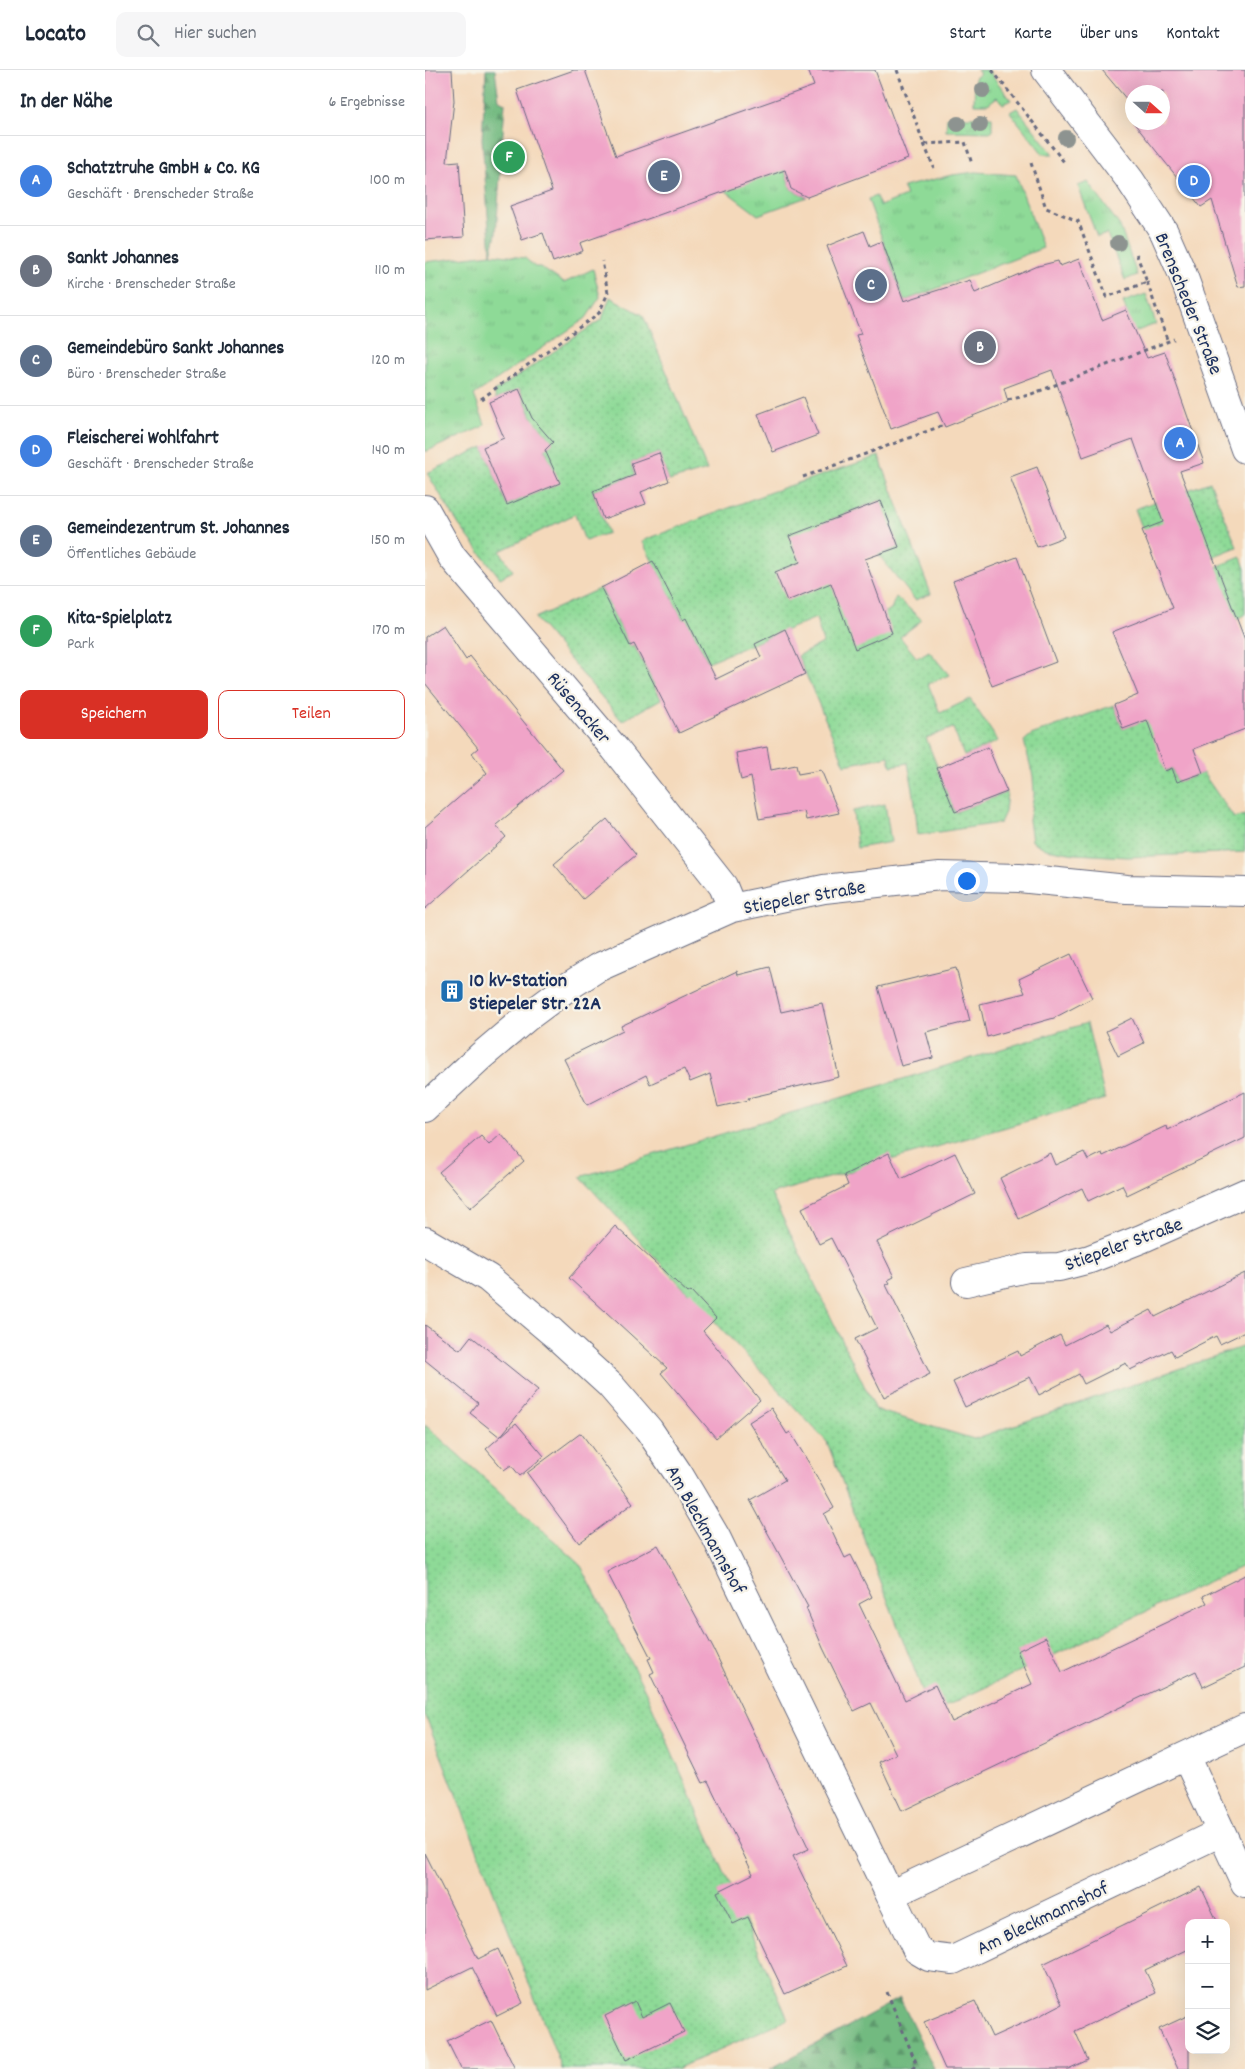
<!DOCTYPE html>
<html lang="de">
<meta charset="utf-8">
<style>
:root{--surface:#fff;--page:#f6f6f7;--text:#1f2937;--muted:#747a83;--line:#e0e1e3;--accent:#d93025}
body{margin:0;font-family:Dekko,sans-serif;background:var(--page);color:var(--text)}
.controls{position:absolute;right:15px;bottom:15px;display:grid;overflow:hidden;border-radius:10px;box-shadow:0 5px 20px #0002}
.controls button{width:45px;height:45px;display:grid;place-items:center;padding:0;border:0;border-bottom:1px solid var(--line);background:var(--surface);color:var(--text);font:25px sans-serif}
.compass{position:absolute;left:700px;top:15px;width:45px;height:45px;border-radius:50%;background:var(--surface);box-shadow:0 5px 20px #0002;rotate:111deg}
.you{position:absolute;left:541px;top:810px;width:18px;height:18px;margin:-12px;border:4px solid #fff;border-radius:50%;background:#1a73e8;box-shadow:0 0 0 8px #1a73e833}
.badge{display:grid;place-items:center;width:32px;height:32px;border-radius:50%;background:var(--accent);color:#fff;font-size:16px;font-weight:700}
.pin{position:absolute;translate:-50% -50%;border:2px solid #fff;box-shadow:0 1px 5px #0006}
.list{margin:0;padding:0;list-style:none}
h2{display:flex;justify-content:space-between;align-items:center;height:65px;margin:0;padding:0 20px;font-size:21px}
h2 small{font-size:16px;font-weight:400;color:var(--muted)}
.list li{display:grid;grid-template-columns:32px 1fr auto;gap:15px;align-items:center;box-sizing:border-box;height:90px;padding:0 20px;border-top:1px solid var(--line)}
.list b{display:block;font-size:19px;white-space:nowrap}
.list p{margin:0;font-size:16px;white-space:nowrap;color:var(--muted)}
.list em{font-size:16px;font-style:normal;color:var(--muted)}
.actions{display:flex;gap:10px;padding:15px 20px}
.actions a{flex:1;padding:11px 0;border:1px solid var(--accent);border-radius:10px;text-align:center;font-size:18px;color:var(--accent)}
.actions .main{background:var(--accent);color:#fff}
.icon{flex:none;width:28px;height:28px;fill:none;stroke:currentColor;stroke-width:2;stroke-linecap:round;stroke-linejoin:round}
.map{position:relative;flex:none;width:820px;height:1999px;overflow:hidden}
header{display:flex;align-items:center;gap:30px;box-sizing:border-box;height:70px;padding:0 25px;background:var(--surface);border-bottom:1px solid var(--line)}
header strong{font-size:24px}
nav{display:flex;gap:28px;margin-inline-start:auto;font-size:18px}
.search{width:350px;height:45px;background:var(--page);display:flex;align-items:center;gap:12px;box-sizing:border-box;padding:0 18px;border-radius:10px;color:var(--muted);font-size:19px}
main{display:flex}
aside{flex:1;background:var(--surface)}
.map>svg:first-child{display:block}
</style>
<header>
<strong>Locato</strong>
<div class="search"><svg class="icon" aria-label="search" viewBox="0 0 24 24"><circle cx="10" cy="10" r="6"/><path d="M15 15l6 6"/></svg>Hier suchen</div>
<nav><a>Start</a><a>Karte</a><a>Über uns</a><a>Kontakt</a></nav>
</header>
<main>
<aside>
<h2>In der Nähe<small>6 Ergebnisse</small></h2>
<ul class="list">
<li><span class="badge" style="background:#3f7fe0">A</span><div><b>Schatztruhe GmbH &amp; Co. KG</b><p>Geschäft · Brenscheder Straße</p></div><em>100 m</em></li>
<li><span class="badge" style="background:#6b7280">B</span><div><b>Sankt Johannes</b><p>Kirche · Brenscheder Straße</p></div><em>110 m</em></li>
<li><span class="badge" style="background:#5c6f8a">C</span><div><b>Gemeindebüro Sankt Johannes</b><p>Büro · Brenscheder Straße</p></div><em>120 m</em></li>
<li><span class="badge" style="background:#3f7fe0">D</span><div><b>Fleischerei Wohlfahrt</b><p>Geschäft · Brenscheder Straße</p></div><em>140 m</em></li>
<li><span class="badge" style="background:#5c6f8a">E</span><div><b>Gemeindezentrum St. Johannes</b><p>Öffentliches Gebäude</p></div><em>150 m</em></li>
<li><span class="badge" style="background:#2e9e5b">F</span><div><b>Kita-Spielplatz</b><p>Park</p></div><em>170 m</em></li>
</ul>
<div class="actions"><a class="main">Speichern</a><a>Teilen</a></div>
</aside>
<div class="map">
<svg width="820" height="1999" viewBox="0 0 820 1999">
<defs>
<pattern id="grass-tufts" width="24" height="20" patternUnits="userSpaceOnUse" patternTransform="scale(1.25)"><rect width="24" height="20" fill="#8eda97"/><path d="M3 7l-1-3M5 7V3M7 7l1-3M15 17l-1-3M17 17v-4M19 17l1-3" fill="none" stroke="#7abb85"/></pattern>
<pattern id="forest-firs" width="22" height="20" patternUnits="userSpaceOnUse" patternTransform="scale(1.25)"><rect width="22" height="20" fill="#72ba80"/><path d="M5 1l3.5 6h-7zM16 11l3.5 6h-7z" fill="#5d986c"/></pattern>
<pattern id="garden-dots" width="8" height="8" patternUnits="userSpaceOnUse" patternTransform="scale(1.25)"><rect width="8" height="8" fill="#8eda97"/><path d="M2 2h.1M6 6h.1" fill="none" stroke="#7abb85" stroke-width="1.8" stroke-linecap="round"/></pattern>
</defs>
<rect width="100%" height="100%" fill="#f7f3e8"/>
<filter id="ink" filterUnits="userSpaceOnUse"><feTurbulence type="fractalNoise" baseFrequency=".02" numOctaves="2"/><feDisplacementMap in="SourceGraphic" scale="10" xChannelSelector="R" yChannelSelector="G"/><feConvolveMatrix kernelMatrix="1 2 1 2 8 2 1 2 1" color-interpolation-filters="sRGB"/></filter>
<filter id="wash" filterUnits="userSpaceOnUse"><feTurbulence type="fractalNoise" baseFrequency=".0096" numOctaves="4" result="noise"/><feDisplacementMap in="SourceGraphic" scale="20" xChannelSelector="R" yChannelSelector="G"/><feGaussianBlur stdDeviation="1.12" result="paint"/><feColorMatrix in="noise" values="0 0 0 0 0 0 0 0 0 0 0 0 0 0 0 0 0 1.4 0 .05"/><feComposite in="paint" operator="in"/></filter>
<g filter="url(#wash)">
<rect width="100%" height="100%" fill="#f4d9bb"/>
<!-- grass -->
<path fill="url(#grass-tufts)" stroke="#54847a" d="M 552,0 L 563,0 L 586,30 L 578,34 L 572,27 L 563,34 L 549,34 L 550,8 L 555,4 Z
M 592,38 L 628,84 L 618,84 L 585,42 Z
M 522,47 L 567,47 L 567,62 L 521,61 Z
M 347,64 L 366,119 L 382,127 L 333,145 L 301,121 Z
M 551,102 L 591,105 L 618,178 L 479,231 L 443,129 L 451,126 L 455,136 L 481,126 L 478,117 L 527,105 Z
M 663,112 L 695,156 L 712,205 L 700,210 L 682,164 L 672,167 L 653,116 Z
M 66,184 L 100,188 L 110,197 L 115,197 L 139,213 L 168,199 L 175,227 L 161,248 L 49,325 L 60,354 L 57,357 L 0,382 L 0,192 Z
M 721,224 L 731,254 L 709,262 L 698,232 Z"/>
<!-- forest -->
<path fill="url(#forest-firs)" stroke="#46746f" d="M 61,0 L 70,0 L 74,30 L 80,33 L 71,164 L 66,184 L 57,69 Z
M 475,1928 L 509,1999 L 345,1999 Z"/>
<!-- garden -->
<path fill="url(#garden-dots)" stroke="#54847a" d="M 185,227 L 218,245 L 282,400 L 244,411 L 234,383 L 206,393 L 210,405 L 168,421 L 183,463 L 160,471 L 150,444 L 75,481 L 88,501 L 75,508 L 34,455 L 2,403 L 58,377 L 82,435 L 129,415 L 127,396 L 120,380 L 128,372 L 112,354 L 110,355 L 95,319 L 71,329 L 69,322 L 177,249 Z
M 454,386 L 506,524 L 490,530 L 453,484 L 474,477 L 455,430 L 399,453 L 424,560 L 466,539 L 471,527 L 497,550 L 475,567 L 492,588 L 504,581 L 524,605 L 503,614 L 515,643 L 545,629 L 573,671 L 539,686 L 528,658 L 501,668 L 530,742 L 582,722 L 580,742 L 575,753 L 493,765 L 489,725 L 483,693 L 466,696 L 464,686 L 420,695 L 373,586 L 398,573 L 391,548 L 283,592 L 261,549 L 258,550 L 217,471 L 346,422 Z
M 785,412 L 812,477 L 787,487 L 718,460 L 710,439 Z
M 816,487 L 820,499 L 820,545 L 811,549 L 791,497 Z
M 176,518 L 205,576 L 209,575 L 236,629 L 197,651 L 110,548 Z
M 689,635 L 698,659 L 723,649 L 741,701 L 747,698 L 752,712 L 778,703 L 809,748 L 820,745 L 820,782 L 703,787 L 650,784 L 621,779 L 607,771 L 604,750 L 609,725 L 608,706 L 599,671 L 606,665 Z
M 460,734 L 466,772 L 432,778 L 428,741 Z
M 662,953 L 680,1029 L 346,1124 L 451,1340 L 549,1369 L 820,1276 L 820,1495 L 506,1643 L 402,1372 L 155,1107 Z
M 0,1355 L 155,1494 L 220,1620 L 363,1949 L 251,1999 L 137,1999 L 0,1644 Z"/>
<g id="blocks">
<!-- building -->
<path fill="#f0a4c8" d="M 0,0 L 27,0 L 29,31 L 22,92 L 34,91 L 39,167 L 0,170 Z
M 149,0 L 160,0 L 191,86 L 389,16 L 383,0 L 450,0 L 483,89 L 382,127 L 366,119 L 360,100 L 155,173 L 158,181 L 128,192 L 118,163 L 97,170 L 85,136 L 127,121 L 92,20 Z
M 677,0 L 820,0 L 820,216 L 813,217 L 787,130 L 776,137 L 708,52 L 738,52 L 738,22 L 708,22 L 708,37 Z
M 439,161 L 445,176 L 457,171 L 479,231 L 545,210 L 550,223 L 613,196 L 633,191 L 635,196 L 654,189 L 677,250 L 701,240 L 722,288 L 740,282 L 779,393 L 755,401 L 820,570 L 820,659 L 769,679 L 778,703 L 752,712 L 747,698 L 740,701 L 722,650 L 698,659 L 689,635 L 713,625 L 687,562 L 748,538 L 717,460 L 738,452 L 708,369 L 658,387 L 627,300 L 579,318 L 583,332 L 520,357 L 513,342 L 466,359 L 431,265 L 436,264 L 402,176 Z
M 94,319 L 107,348 L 128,372 L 120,380 L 135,413 L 82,435 L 58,377 L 79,368 L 64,332 Z
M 378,327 L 393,365 L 348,382 L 333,344 Z
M 234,383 L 244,411 L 216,422 L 221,434 L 178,449 L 168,421 L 210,405 L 206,393 Z
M 612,397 L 639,467 L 612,477 L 585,407 Z
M 456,431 L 474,477 L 440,489 L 467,563 L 430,579 L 406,513 L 362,531 L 350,502 L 375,492 L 364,466 Z
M 592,487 L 631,592 L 567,616 L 528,511 Z
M 228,491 L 258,550 L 261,548 L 291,609 L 336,587 L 330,574 L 360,559 L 380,604 L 254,663 L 209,574 L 205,576 L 176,518 Z
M 18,555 L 41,590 L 45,586 L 138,700 L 71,755 L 81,767 L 0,839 L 0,757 L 62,703 L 47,683 L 53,678 L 0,613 L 0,567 Z
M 342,677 L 346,700 L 371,695 L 373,704 L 396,700 L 414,743 L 381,750 L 379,741 L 334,749 L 326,707 L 316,710 L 311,683 Z
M 563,677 L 582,722 L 530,742 L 512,698 Z
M 182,749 L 211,785 L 158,829 L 129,794 Z
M 646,884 L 667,928 L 629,948 L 562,967 L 555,934 L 600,923 L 594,909 Z
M 345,897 L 356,942 L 397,933 L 414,1007 L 323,1028 L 324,1030 L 293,1037 L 285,1004 L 265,1012 L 259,999 L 225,1014 L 221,1005 L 162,1035 L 139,989 L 198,960 L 196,956 L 312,901 L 313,905 Z
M 531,898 L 545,951 L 501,962 L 508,988 L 476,996 L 453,917 Z
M 707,948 L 719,973 L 693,986 L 681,961 Z
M 820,1022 L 820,1068 L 702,1125 L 697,1115 L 663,1131 L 657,1118 L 594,1149 L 575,1108 L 625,1083 L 630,1095 L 659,1082 L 663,1090 L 677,1083 L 678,1086 L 741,1056 L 742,1060 Z
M 76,1064 L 99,1091 L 45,1138 L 14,1102 L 56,1066 L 64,1075 Z
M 464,1083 L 476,1109 L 530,1083 L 550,1124 L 452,1172 L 469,1207 L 463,1210 L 465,1213 L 461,1215 L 505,1304 L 459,1327 L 430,1269 L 452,1258 L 406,1168 L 394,1174 L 377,1138 L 423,1115 L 419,1105 Z
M 190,1156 L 263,1223 L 266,1221 L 291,1248 L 278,1261 L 335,1330 L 291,1368 L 236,1303 L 242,1298 L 144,1208 Z
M 820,1203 L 820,1262 L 795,1274 L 791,1266 L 750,1287 L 746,1280 L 705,1300 L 701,1293 L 659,1314 L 654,1304 L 614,1325 L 605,1307 L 540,1337 L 528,1312 L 593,1281 L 595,1286 L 635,1265 L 640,1275 L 681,1254 L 685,1261 L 726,1240 L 730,1247 Z
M 0,1255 L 35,1280 L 46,1266 L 113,1320 L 75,1367 L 45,1343 L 53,1333 L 0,1290 Z
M 346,1338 L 362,1364 L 365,1362 L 387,1398 L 409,1438 L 399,1444 L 420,1488 L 426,1485 L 447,1527 L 434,1534 L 480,1630 L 510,1615 L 527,1652 L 607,1614 L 592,1581 L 621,1567 L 637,1602 L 782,1533 L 778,1526 L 820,1505 L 820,1597 L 778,1617 L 771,1601 L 477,1741 L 454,1692 L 471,1684 L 446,1633 L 429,1641 L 398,1578 L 381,1538 L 383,1537 L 325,1430 L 360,1410 L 324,1352 Z
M 91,1353 L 119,1386 L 95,1406 L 86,1395 L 79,1400 L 61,1379 Z
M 156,1363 L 208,1433 L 154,1473 L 102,1403 Z
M 233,1475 L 288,1578 L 384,1779 L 368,1786 L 422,1896 L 360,1924 L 323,1847 L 308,1854 L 292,1822 L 328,1804 L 283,1711 L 278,1713 L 225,1604 L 229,1602 L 223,1589 L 226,1588 L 182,1502 Z
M 0,1783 L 53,1889 L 73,1879 L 98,1933 L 72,1946 L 47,1897 L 0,1920 Z
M 776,1817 L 793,1853 L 764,1853 L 764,1879 L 720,1900 L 731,1923 L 650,1961 L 663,1990 L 643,1999 L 520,1999 L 499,1952 L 550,1931 L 567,1967 L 616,1945 L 637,1934 L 618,1894 Z
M 210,1931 L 217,1947 L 245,1933 L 259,1962 L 201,1990 L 180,1946 Z
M 764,1945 L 764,1999 L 753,1999 L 734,1959 Z
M 66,1950 L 90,1999 L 36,1999 L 22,1971 Z"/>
</g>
</g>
<g filter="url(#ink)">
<use href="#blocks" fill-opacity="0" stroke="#676a7f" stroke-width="1"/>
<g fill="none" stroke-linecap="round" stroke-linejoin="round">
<!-- minor casing -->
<g stroke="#676a7f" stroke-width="30">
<path id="minor" d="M 621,0 L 705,110 L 739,162 L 758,205 L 820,379
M 0,439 L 27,487 L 190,679 L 298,816 L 307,838
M 0,1038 L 56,986 L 101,948 L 144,916 L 172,898 L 307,838 L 399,819 L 515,806 L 594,808 L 702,819 L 820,822
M 0,1171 L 63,1208 L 127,1262 L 185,1315 L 224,1360 L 255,1406 L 291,1467 L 465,1825 L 820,1658
M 541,1212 L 602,1198 L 634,1197 L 665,1189 L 716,1169 L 820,1123
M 761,1686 L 820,1813
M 465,1825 L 492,1880 L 504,1887 L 528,1890 L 796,1762"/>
</g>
<!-- path -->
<path stroke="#676a7f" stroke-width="3" stroke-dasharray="4 4" stroke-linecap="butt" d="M 472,0 L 499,74 L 540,72 L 547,94
M 567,0 L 639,92
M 499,74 L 509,98
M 606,93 L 621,138 L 653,151 L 682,227 L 722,212 L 711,183
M 722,212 L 743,272
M 56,329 L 174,243 L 183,223 L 177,191
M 583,330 L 604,325 L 749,269
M 378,407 L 519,355
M 462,1922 L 491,1993 L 488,1999"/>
<!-- minor -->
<use href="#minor" stroke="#fff" stroke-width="28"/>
</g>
<!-- trees -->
<g fill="#8d9390">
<circle cx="558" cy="20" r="8"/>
<circle cx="533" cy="54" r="8"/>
<circle cx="555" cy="55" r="8"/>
<circle cx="641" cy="68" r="8"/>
<circle cx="693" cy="173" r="8"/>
</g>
</g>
<!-- icons -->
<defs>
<g id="building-square" transform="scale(1.25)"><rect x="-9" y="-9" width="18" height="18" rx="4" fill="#1f6fb2" stroke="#f7f3e8"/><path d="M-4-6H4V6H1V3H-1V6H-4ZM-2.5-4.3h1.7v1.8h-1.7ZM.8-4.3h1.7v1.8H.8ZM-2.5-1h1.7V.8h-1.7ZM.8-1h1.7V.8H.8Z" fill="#fff"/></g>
</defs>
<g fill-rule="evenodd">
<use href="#building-square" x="27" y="921"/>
</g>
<g text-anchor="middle" stroke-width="4.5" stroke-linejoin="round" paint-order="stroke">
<!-- street labels -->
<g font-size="20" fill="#1b2f5e" stroke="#f7f3e8">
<text transform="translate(765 233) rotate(68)" y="7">Brenscheder Straße</text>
<text transform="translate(155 637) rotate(50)" y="7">Rüsenacker</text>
<text transform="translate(379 826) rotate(-10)" y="7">Stiepeler Straße</text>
<text transform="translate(698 1173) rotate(-20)" y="7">Stiepeler Straße</text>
<text transform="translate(282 1459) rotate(61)" y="7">Am Bleckmannshof</text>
<text transform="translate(617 1847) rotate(-26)" y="7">Am Bleckmannshof</text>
</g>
<!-- poi labels -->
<g font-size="20" font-weight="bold" fill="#1b2f5e" stroke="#f7f3e8" text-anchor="start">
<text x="44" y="916">10 kV-Station<tspan x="44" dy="23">Stiepeler Str. 22A</tspan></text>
</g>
</g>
</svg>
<div class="controls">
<button>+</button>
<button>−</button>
<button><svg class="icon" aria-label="layers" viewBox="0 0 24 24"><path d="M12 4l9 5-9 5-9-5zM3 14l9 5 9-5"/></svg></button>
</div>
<svg class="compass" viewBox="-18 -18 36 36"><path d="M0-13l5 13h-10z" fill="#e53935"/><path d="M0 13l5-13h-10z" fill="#747a83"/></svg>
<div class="you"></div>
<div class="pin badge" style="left:755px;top:373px;background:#3f7fe0">A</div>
<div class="pin badge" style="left:555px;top:277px;background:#6b7280">B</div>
<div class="pin badge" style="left:446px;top:215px;background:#5c6f8a">C</div>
<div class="pin badge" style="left:769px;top:111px;background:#3f7fe0">D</div>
<div class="pin badge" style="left:239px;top:106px;background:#5c6f8a">E</div>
<div class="pin badge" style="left:84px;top:87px;background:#2e9e5b">F</div>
</div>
</main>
